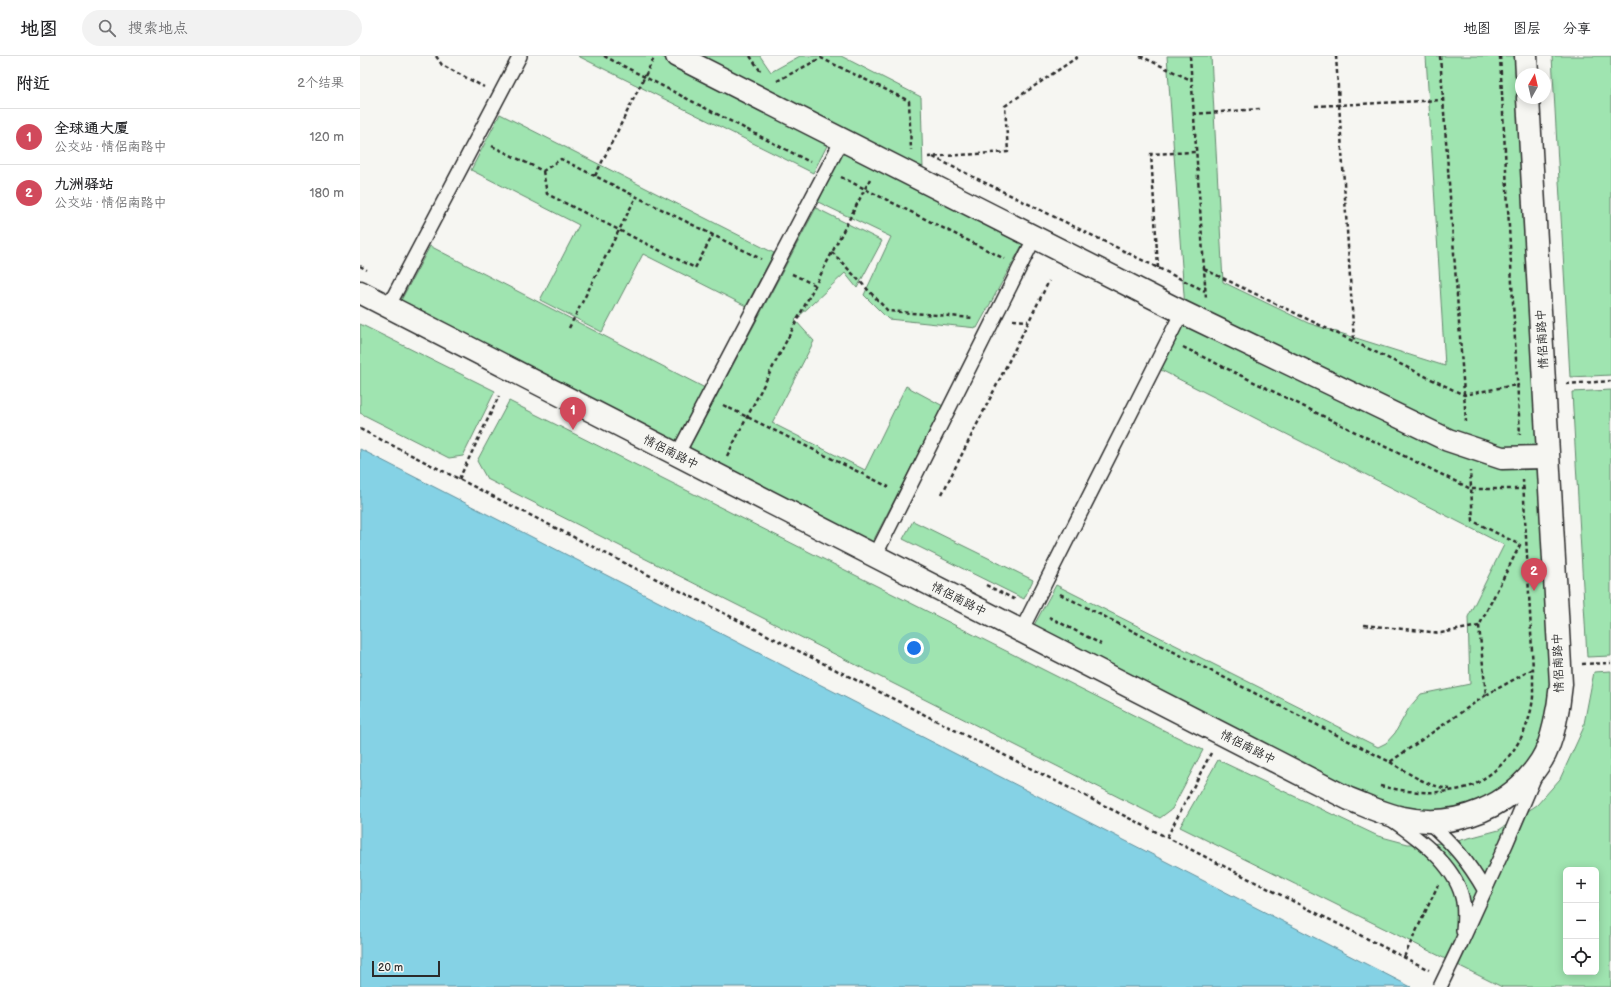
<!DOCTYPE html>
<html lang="zh">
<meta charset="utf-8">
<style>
:root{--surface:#fff;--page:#f2f2f2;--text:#202124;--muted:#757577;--line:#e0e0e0;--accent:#d1495b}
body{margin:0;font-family:"Balsamiq Sans","LXGW WenKai TC",sans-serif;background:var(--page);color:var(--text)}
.controls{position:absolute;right:12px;bottom:12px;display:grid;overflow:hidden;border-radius:6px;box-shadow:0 2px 10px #0003}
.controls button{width:36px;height:36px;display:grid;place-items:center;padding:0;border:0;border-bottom:1px solid var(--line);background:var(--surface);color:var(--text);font:20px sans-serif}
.compass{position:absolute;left:1155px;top:12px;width:36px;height:36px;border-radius:50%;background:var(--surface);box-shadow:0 2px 10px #0003;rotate:8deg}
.scale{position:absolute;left:12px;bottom:10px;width:68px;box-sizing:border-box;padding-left:4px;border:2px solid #2b2b2b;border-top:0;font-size:11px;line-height:14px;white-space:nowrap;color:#2b2b2b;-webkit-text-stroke:3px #f6f6f2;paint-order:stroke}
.you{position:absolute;left:554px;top:592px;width:14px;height:14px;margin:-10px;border:3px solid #fff;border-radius:50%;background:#1a73e8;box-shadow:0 0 0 6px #1a73e833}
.badge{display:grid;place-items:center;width:26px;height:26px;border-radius:50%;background:var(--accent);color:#fff;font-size:13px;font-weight:700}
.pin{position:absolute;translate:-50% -33px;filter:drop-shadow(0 1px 2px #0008)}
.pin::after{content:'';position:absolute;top:21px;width:14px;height:12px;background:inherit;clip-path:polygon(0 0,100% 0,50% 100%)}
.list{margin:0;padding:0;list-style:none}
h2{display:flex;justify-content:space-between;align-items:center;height:52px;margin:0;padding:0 16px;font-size:17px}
h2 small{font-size:13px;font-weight:400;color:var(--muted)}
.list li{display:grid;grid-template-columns:26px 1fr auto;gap:12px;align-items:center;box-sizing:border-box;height:56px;padding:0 16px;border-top:1px solid var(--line)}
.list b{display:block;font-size:15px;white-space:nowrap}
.list p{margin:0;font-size:13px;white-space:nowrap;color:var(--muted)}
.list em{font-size:13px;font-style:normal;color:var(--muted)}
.icon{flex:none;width:22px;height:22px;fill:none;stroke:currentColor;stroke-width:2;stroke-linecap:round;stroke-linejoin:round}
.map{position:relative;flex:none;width:1251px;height:931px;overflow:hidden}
header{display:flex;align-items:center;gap:24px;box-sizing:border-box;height:56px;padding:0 20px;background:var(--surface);border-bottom:1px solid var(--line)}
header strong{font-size:19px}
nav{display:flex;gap:22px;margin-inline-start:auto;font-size:14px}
.search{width:280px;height:36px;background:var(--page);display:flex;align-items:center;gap:10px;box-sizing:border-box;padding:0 14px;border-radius:22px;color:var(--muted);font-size:15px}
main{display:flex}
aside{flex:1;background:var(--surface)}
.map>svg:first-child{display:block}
</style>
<header>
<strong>地图</strong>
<div class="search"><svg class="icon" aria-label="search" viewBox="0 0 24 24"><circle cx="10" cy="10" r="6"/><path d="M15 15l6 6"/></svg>搜索地点</div>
<nav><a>地图</a><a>图层</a><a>分享</a></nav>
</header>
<main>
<aside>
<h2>附近<small>2个结果</small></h2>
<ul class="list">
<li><span class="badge">1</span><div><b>全球通大厦</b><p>公交站 · 情侣南路中</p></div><em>120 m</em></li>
<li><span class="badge">2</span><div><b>九洲驿站</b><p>公交站 · 情侣南路中</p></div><em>180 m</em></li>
</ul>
</aside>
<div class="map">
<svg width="1251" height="931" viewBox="0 0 1251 931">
<rect width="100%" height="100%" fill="#f6f6f2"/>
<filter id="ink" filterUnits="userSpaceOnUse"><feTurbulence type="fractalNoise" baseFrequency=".025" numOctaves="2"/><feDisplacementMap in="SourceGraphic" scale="8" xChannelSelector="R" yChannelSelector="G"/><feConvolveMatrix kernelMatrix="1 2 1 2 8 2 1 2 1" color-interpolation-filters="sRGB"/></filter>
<g filter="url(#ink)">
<!-- green -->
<path fill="#9fe4b0" stroke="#65886e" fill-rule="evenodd" d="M 218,0 L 300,0 L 470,84 L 453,117 Z
M 342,0 L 400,0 L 411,16 L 440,0 L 481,0 L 561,41 L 563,114 Z
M 807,0 L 851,0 L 863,226 L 948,267 L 1085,310 L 1066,0 L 1158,0 L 1180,394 L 1139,395 L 1093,380 L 825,253 Z
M 1192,0 L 1251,0 L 1251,319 L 1210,321 Z
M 140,58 L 414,197 L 386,250 L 283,198 L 242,276 L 180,244 L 219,169 L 111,114 Z
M 484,93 L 665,184 L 617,272 L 528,263 L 504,239 L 531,181 L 458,146 Z
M 456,152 L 522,185 L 497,232 L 485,217 L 435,264 L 454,285 L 412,367 L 505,414 L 546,330 L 583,350 L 510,491 L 327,396 Z
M 70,190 L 345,332 L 314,390 L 39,248 Z
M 0,268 L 135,335 L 103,400 L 89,402 L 0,357 Z
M 823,268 L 1106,400 L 1181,409 L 1193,627 L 1185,671 L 1173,701 L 1153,725 L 1130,742 L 1103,752 L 1049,756 L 996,738 L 673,571 L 696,529 L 1018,691 L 1026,687 L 1035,677 L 1049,652 L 1061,638 L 1110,628 L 1108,561 L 1144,489 L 799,313 Z
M 1251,334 L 1251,600 L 1227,601 L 1212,336 Z
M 149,345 L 843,694 L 812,753 L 800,762 L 127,423 L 117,405 Z
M 553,465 L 673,524 L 664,543 L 543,483 Z
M 1251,615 L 1251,931 L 1142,931 L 820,771 L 858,704 L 1018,780 L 1048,788 L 1090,787 L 1139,774 L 1177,749 L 1200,723 L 1223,673 L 1234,616 ZM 1206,814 L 1236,814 L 1236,916 L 1206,916 Z"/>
<!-- water -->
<path fill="#85d2e5" stroke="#618f9b" d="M 0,393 L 1051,931 L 0,931 Z"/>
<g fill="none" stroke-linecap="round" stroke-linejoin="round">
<!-- lane casing -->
<g stroke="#2b2b2b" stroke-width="16">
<path id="lane" d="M 28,251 L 160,0
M 317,399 L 482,84
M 515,500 L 675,181
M 661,575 L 822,256
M 1032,764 C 1058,782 1094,808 1102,841 C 1105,852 1104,863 1103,875
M 1067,765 C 1093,788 1108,805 1125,835
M 1101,887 L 1147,786 L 1175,720"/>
</g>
<!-- street casing -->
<g stroke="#2b2b2b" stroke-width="25">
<path id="street" d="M 317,0 L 822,256 L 1088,384 L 1142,402 L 1187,401"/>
</g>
<!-- secondary casing -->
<g stroke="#2b2b2b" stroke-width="25">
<path id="secondary" d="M 1166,0 L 1167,18
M 0,236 L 989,743 C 1007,750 1025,759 1043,762 C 1096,774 1152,750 1181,705 C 1193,687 1199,650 1201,628 L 1168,42"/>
</g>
<!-- path -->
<path stroke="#2b2b2b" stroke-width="2.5" stroke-dasharray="4 3" stroke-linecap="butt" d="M 76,0 L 82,9 L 124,31
M 244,0 L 450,106
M 390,0 L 401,16
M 780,0 L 831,24
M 830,0 L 846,243
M 976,0 L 994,285
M 1080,0 L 1106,366
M 1140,0 L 1160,379
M 417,25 L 461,2 L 549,45 L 551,94
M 955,50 L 1083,44
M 833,58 L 900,53
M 132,90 L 183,115 L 201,103 L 401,203
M 568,101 L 648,96 L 645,50 L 719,0
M 573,101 L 845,235
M 183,115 L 187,138 L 335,212 L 353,179
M 235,120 L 294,2
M 481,121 L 645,203
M 472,196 L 528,255 L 614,262
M 0,210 L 7,214
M 798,212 L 791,98 L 836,96
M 844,213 L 1104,339 L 1149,330 L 1159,329
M 432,218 L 455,229
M 653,264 L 668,265
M 209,272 L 276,141
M 823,291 L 1111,433 L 1165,433
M 1206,328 L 1251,325
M 363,349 L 529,431
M 0,373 L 1069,914
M 367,400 L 510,123
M 99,423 L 139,340
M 582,438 L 689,225
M 626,529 L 656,544
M 700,538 L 1030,706 L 1126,639 L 1119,570 L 1160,489 L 1113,465 L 1110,415
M 689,561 L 741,588
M 1004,569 L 1081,577 L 1119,570
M 1222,608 L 1251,607
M 1126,639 L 1173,613
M 1030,706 C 1050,718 1066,730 1090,733
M 1020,730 C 1051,737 1083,740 1114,729 C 1118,727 1122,723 1126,721 C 1153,703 1170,673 1173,641 C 1173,632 1173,623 1173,614 L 1163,424
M 807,781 L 851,697
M 1044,901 L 1078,829"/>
<!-- lane -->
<use href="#lane" stroke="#f6f6f2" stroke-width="13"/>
<!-- street -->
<use href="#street" stroke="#f6f6f2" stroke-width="22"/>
<!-- secondary -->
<use href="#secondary" stroke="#f6f6f2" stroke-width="22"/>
<!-- lane-bridge casing -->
<g stroke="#2b2b2b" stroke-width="16" stroke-linecap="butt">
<path id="lane-bridge" d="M 1080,931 L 1101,887"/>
</g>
<!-- lane-bridge -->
<use href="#lane-bridge" stroke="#f6f6f2" stroke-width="13"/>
</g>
</g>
<g text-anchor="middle" stroke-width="3" stroke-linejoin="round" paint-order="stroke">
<!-- street labels -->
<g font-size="12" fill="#2b2b2b" stroke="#f6f6f2">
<text transform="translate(1182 283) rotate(-93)" y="4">情侣南路中</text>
<text transform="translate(311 396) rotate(27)" y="4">情侣南路中</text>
<text transform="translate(599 543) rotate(27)" y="4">情侣南路中</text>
<text transform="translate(1198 607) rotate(-92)" y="4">情侣南路中</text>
<text transform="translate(888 691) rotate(27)" y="4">情侣南路中</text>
</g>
</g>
</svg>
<div class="controls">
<button>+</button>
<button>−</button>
<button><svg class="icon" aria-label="locate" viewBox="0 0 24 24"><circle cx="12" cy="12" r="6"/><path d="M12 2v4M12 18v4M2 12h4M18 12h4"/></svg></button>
</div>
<svg class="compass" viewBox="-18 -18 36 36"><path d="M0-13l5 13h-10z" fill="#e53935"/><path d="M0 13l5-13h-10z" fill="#757577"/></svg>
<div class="scale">20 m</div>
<div class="you"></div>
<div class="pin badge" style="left:213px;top:374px">1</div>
<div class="pin badge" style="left:1174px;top:535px">2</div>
</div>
</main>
